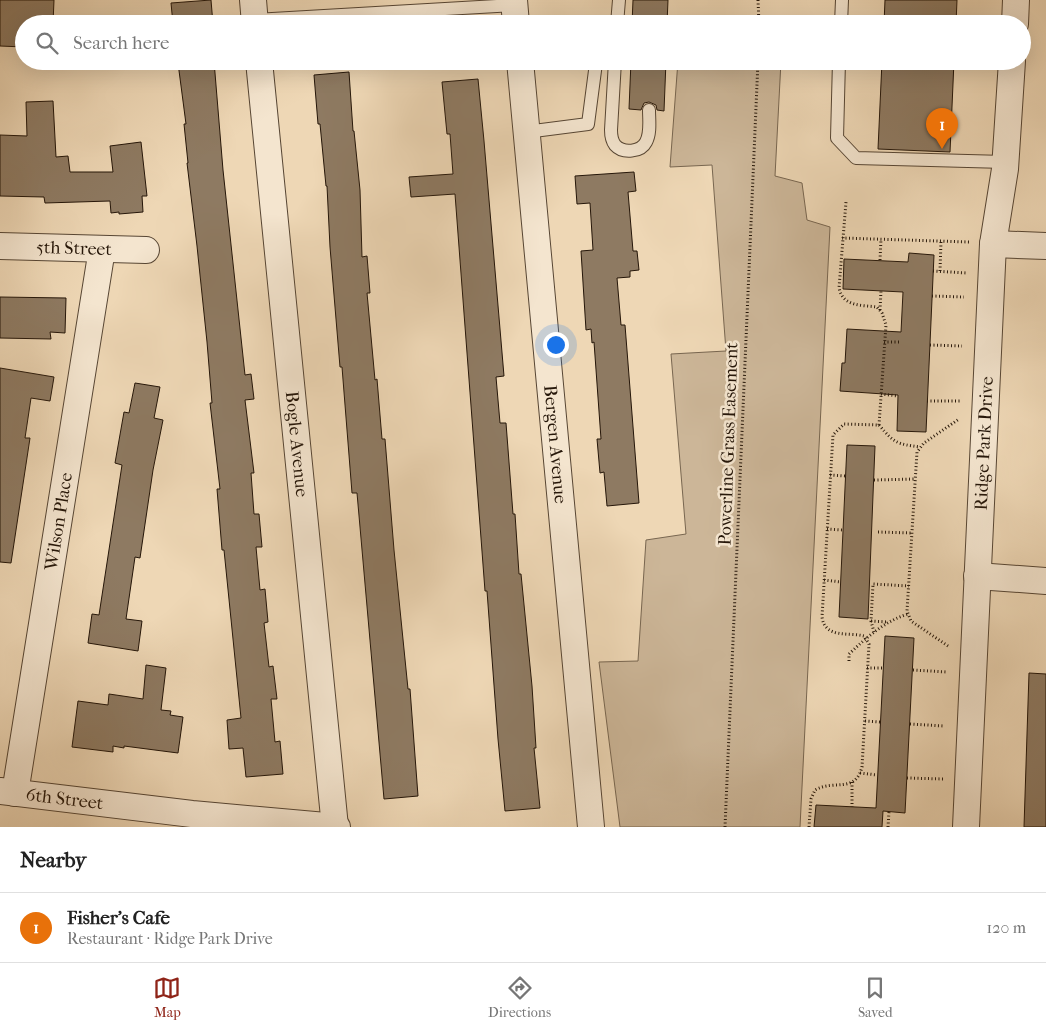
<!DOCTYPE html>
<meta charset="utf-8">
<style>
:root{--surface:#fff;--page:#f6f6f6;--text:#222;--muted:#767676;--line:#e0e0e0;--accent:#8f2418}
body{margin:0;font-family:"IM FELL French Canon",serif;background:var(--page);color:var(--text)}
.you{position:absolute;left:555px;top:344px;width:18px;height:18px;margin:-12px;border:4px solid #fff;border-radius:50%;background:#1a73e8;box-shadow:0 0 0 8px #1a73e833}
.badge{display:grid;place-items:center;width:32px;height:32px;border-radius:50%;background:var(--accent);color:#fff;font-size:16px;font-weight:700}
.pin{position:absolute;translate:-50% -41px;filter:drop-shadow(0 1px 2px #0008)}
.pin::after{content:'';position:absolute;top:26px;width:18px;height:15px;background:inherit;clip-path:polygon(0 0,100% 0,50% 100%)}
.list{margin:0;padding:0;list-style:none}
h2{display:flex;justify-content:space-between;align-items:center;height:65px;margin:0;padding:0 20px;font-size:21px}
h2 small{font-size:16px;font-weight:400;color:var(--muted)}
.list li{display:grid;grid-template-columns:32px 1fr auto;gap:15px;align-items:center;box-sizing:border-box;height:70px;padding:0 20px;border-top:1px solid var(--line)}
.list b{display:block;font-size:19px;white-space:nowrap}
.list p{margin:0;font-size:16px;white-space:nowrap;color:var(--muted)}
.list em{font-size:16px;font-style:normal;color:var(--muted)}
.icon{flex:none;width:28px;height:28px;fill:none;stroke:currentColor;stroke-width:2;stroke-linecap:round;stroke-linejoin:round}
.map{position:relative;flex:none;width:1046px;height:827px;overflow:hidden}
.search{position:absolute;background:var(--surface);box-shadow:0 5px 20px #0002;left:15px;right:15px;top:15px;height:55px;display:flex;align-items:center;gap:12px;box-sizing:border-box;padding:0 18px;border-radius:28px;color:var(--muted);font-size:19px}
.sheet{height:135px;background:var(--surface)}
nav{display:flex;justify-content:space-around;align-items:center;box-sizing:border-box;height:70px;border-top:1px solid var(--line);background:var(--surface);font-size:14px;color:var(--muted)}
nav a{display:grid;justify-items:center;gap:2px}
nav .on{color:var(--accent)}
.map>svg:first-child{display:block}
</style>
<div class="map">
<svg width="1046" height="827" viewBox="0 0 1046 827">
<rect width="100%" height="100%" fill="#eed7b5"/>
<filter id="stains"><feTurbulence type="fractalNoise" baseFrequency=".004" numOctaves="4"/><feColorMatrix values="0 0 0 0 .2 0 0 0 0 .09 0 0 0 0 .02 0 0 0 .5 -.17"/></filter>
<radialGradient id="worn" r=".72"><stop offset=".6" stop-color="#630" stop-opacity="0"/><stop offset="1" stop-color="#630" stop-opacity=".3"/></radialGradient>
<!-- green -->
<path fill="#ccb698" stroke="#786650" d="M 678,61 L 781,61 L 775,176 L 802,183 L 807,220 L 830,227 L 800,827 L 620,827 L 599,662 L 638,661 L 646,540 L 686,534 L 671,354 L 726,351 L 712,165 L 670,167 Z"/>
<!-- building -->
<path fill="#8e7a62" stroke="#251609" d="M 0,0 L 54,0 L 53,24 L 24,24 L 24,47 L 0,46 Z
M 211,0 L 213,24 L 173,24 L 171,3 Z
M 633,0 L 668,0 L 667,24 L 632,24 Z
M 885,0 L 957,0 L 956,24 L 884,24 Z
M 196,61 L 214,61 L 223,170 L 245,375 L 251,374 L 254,399 L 245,400 L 254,473 L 251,473 L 254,514 L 259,514 L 262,547 L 256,547 L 260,590 L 265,589 L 268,622 L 264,623 L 269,667 L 273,666 L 277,699 L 271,699 L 275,742 L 280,741 L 283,774 L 246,777 L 243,748 L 229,749 L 227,720 L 241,718 L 224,550 L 222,550 L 217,489 L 220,489 L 210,403 L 212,403 L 207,342 L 197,246 L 187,163 L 188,163 L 184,124 L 186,124 L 178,63 Z
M 631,61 L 666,61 L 664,111 L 657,110 L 656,105 L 649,102 L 644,103 L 641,110 L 629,109 Z
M 882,61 L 954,61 L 950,152 L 878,149 Z
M 349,72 L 353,131 L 354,131 L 360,190 L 362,257 L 367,256 L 370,293 L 367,293 L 375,380 L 377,379 L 382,439 L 385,439 L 394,550 L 408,689 L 410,689 L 418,796 L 384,799 L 357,493 L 352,493 L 342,367 L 340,367 L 330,247 L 327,186 L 326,186 L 320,124 L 318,124 L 314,75 Z
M 478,79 L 484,141 L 504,376 L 496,377 L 500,423 L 506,423 L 513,514 L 515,514 L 519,574 L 521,574 L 532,686 L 536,748 L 534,748 L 540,808 L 505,811 L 498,739 L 487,591 L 485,591 L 455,194 L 411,197 L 409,177 L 453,174 L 450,134 L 447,134 L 442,82 Z
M 53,101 L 56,157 L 68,156 L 70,172 L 113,172 L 110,146 L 141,142 L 147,196 L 142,196 L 143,212 L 119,214 L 119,212 L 111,213 L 110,201 L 45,203 L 44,197 L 0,196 L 0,135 L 27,136 L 26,102 Z
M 634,172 L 636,191 L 628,192 L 633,251 L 637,251 L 639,270 L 630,271 L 630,277 L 617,278 L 621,325 L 625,325 L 639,503 L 607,506 L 604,472 L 600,473 L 597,439 L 601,439 L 594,342 L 592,343 L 591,329 L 586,330 L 581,251 L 593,250 L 590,203 L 577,204 L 575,176 Z
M 909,253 L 934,255 L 926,432 L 897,431 L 898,395 L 840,391 L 842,363 L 845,363 L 847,329 L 901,332 L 903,292 L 843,289 L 844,259 L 908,262 Z
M 0,297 L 66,298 L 65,333 L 50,332 L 51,339 L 0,338 Z
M 0,368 L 54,377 L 50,401 L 31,398 L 25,438 L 30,438 L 11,563 L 0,562 Z
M 135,383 L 160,387 L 154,418 L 163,420 L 153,470 L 140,558 L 135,557 L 126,619 L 142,621 L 138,651 L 88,643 L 92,614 L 99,615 L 122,465 L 115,463 L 124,412 L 129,413 Z
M 847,445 L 875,446 L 868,619 L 839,617 Z
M 885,636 L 914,638 L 905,813 L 883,811 L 882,827 L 814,827 L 816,805 L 876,808 Z
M 146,665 L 166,668 L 161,710 L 171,711 L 170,715 L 183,717 L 178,753 L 124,746 L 124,748 L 113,746 L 113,752 L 72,747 L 78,701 L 108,705 L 109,694 L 143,699 Z
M 1029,673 L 1046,674 L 1046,827 L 1024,827 Z"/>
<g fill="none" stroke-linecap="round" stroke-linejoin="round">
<!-- service casing -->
<g stroke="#574634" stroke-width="14">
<path id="service" d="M 255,20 L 514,5
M 617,24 L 619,0
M 841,24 L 842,0
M 615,61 L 611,130 C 611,136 612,141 615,145 C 623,154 641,152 646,142 C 651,133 649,120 649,110
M 839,61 L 837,138 L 856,158 L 1005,162
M 526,132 L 588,124 L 596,63 L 593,61"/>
</g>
<!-- minor casing -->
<g stroke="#574634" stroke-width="28">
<g id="minor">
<path d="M 253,0 L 255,24"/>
<path d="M 514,0 L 516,24"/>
<path d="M 1015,24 L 1016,0"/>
<path id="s1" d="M 259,61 L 335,827"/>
<path id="s2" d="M 520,61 L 591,827"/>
<path d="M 993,244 L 1046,246"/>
<path id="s3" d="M 0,246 L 146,250"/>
<path d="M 977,576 L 1046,581"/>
<path id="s4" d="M 0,791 L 192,814 L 337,827"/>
<path id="s5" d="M 15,793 L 102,249"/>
<path id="s6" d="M 966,827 L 993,244 L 1005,169 L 1012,61"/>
</g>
</g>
<!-- path -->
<path stroke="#251609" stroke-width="3" stroke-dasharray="1 2.5" stroke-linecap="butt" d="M 758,0 L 759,24
M 842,238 L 969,242
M 880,260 L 881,239
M 933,271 L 967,273
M 940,271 L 941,241
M 932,296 L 964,297
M 880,310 L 881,291
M 884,342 L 901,342
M 930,345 L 962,346
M 881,394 L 898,396
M 927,401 L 961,401
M 879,425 C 894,443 897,444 920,447
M 830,475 L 846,476
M 874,480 L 915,479
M 827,529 L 843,530
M 878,532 L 912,533
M 824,580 L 841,582
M 871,621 L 888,622
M 874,632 L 871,621 L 873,584 L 909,586
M 948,646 L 911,621 L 907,611 L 917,452 L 924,443 L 959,419
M 849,661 L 849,654 C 867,637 885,621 908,614
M 867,668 L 883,668
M 913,670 L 947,672
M 865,721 L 880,722
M 910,724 L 944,726
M 860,773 L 877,775
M 907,778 L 944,779
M 852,782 L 852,807
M 725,827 L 758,61
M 809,827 L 811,799 L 815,790 C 834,779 855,794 862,767 L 869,644 L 864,636 C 849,632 825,639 822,617 L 833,435 L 844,424 L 879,425 L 886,325 L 882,313 L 877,307 C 862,305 843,307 839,288 L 846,202
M 888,827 L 889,812"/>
<!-- service -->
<use href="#service" stroke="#f4e5cf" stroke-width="12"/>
<!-- minor -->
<use href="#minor" stroke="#f4e5cf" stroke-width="26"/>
</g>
<g text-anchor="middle" stroke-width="5" stroke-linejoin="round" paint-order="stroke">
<!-- street labels -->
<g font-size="18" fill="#251609" stroke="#f4e5cf">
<text dy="6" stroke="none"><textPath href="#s3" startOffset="74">5th Street</textPath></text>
<text dy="6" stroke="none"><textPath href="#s1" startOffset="385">Bogle Avenue</textPath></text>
<text dy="6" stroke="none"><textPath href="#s2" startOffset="385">Bergen Avenue</textPath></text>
<text transform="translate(728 444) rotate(-88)" y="6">Powerline Grass Easement</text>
<text dy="6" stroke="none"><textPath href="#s6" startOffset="384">Ridge Park Drive</textPath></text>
<text dy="6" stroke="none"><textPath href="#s5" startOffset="275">Wilson Place</textPath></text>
<text dy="6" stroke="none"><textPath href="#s4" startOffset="65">6th Street</textPath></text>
</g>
</g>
<rect width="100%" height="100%" filter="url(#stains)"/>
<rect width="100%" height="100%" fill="url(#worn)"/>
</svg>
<div class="you"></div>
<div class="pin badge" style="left:942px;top:149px;background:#e8710a">1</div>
<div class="search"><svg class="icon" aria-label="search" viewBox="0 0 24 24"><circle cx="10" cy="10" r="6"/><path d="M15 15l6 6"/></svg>Search here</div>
</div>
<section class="sheet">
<h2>Nearby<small></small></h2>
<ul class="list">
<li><span class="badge" style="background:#e8710a">1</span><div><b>Fisher's Cafe</b><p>Restaurant · Ridge Park Drive</p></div><em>120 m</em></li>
</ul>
</section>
<nav>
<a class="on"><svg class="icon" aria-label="map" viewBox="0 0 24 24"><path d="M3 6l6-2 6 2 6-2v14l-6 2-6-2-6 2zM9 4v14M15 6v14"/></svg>Map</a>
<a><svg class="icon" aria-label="directions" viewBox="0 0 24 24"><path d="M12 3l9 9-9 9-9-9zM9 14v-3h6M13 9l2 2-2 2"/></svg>Directions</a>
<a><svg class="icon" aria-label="saved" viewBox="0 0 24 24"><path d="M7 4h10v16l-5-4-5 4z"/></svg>Saved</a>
</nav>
